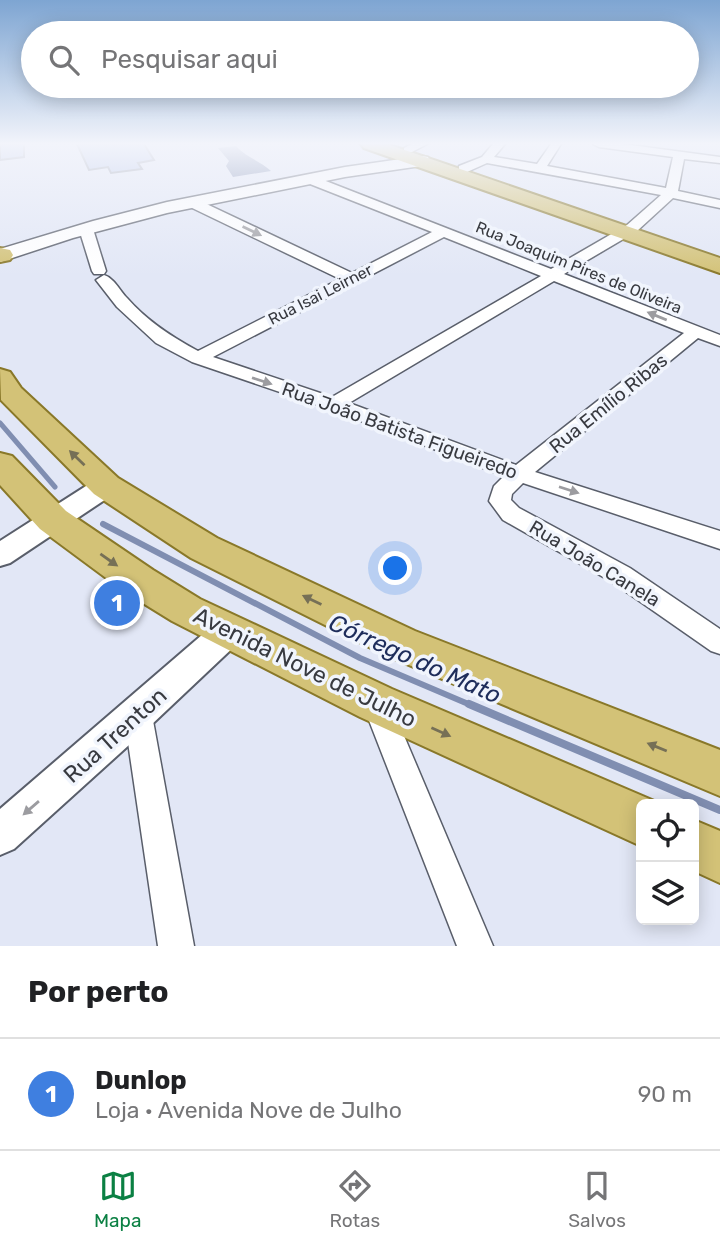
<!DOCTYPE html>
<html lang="pt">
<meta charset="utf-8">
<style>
:root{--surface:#fff;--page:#f2f2f2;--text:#202124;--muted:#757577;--line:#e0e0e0;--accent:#0b8043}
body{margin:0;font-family:Rubik,sans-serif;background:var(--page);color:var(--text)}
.controls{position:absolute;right:21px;bottom:21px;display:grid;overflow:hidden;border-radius:10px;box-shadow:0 4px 18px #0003}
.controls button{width:63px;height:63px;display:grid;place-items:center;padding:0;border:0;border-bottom:2px solid var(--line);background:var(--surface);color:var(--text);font:35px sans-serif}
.you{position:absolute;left:396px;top:569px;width:24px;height:24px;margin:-18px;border:5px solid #fff;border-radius:50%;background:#1a73e8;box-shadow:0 0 0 10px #1a73e833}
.badge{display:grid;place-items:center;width:46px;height:46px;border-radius:50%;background:var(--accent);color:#fff;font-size:23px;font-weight:700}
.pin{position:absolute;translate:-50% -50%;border:4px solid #fff;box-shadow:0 2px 7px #0006}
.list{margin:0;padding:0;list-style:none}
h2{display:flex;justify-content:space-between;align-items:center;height:91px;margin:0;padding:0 28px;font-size:30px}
h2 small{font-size:23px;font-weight:400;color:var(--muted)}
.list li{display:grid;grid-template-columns:46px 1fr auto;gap:21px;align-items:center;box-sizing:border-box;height:112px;padding:0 28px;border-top:2px solid var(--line)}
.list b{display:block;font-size:26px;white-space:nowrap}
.list p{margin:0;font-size:23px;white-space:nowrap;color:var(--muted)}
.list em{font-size:23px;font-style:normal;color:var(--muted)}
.icon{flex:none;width:38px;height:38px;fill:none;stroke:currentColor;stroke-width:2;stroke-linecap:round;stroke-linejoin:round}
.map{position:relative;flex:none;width:720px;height:946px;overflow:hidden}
.search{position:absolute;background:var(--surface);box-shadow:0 4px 18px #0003;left:21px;right:21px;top:21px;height:77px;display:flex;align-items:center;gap:18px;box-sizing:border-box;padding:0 24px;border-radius:38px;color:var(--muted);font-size:26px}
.sheet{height:203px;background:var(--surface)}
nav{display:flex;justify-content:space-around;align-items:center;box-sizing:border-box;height:98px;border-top:2px solid var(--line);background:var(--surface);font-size:19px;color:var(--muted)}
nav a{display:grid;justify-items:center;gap:4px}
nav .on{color:var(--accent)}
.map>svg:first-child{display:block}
</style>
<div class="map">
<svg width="720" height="946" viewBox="0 0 720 946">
<rect width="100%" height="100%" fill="#e2e7f6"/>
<!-- water -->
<path fill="#808eb1" d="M 236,146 C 247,158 259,160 271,171 L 233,177 L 226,166 L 229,161 L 218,148 Z"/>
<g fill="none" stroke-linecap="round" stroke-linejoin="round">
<!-- stream-far2 -->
<path stroke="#808eb1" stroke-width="5" d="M 0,423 L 55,487"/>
<!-- stream-far1 -->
<path stroke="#808eb1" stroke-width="6" d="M 103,524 L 360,658 L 473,706"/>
<!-- stream -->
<path stroke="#808eb1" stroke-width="8" d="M 469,704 L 720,810"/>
</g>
<!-- building -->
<path fill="#b5c4e9" stroke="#9196a3" stroke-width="2" d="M 0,144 L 24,144 L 24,157 L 0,160 Z
M 77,144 L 144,144 L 154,160 L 138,163 L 142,169 L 111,173 L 108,167 L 89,170 Z"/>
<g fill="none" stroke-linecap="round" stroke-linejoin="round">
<!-- minor casing -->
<g stroke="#595e6a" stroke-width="3">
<path id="minor" d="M 412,144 L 427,144 L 412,152 L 404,152 L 404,148 Z
M 493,144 L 505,144 L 494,157 L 537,164 L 551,144 L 561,144 L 547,166 L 666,188 L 673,157 L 599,147 L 593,144 L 623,144 L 720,157 L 720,163 L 684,159 L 678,191 L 720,200 L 720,208 L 673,198 L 637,231 L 564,274 L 720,335 L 720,346 L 698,338 L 535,472 L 720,531 L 720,549 L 523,483 L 512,494 L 511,500 L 519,508 L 630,568 L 720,629 L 720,654 L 711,651 L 612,582 L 503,520 L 489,501 L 494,486 L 504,476 L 327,408 L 192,362 L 156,343 L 117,307 L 96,280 L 104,275 C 114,278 120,291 127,298 C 147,321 172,337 198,351 L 340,279 L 186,205 L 186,199 L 196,199 L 352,273 L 432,232 L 305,182 L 305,176 L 313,176 L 551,269 L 627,225 L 661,195 L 487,163 L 467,172 L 459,172 L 459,166 L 482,157 ZM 444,237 L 541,276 L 332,397 L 213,357 ZM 554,281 L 684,333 L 516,465 L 349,403 Z
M 86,225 L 93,229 L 106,271 L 104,274 L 94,274 L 92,271 L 79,229 Z
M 377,692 L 387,696 L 391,705 L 493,946 L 457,946 L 363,705 L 367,696 Z
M 138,702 L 148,706 L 152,715 L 194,946 L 158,946 L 124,715 L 128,706 Z"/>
</g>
<!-- tertiary casing -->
<g stroke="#595e6a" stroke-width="4">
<path id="tertiary" d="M 106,477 L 115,479 L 119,486 L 115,493 L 10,563 L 0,566 L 0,541 L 97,479 Z
M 228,619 L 239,622 L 244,632 L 239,642 L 150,726 L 14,849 L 0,855 L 0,809 L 217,622 Z"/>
</g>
<!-- secondary casing -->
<g stroke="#595e6a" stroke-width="3">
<path id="secondary" d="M 422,156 L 428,157 L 430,161 L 428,165 L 345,177 L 167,213 L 73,238 L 0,262 L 0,249 L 93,221 L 167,202 L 345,167 Z"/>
</g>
<!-- primary casing -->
<g stroke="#897829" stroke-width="4">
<path id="primary" d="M 361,144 L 387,144 L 720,258 L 720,273 L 364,148 Z
M 0,248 L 10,250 L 13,255 L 10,260 L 0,262 Z
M 0,369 L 10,372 L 21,388 L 118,478 L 217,538 L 415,631 L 720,750 L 720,796 L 385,655 L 191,558 L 94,494 L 1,400 Z
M 0,453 L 12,456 L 66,511 L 153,570 L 200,599 L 392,689 L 659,803 L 641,804 L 641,846 L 360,717 L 172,621 L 125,592 L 40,529 L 0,485 Z
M 694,820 L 720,831 L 720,883 L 694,871 Z"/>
</g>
<!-- minor -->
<use href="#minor" fill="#fff" fill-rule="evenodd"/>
<!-- tertiary -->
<use href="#tertiary" fill="#fff" fill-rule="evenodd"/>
<!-- secondary -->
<use href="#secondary" fill="#fff" fill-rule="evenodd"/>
<!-- primary -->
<use href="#primary" fill="#d3c277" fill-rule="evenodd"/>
</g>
<!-- one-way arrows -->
<defs><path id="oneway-solid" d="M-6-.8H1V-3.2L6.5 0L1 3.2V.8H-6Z" transform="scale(1.75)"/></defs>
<g fill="#9c9ca0">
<use href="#oneway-solid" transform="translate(252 231) rotate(26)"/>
<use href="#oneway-solid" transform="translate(657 316) rotate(-158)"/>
<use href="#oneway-solid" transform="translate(262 381) rotate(18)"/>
<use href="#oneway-solid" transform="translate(569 490) rotate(18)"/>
<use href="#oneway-solid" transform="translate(31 808) rotate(139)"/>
</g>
<g fill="#767056">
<use href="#oneway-solid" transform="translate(77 458) rotate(-136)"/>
<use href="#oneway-solid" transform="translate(109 560) rotate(35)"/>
<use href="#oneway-solid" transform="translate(312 600) rotate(-154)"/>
<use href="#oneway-solid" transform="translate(441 732) rotate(24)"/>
<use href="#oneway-solid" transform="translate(657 747) rotate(-158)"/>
</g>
<!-- sky -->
<linearGradient id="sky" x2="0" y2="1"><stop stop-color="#7ea5d2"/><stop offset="0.52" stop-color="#f2f4fb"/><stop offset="1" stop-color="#f2f4fb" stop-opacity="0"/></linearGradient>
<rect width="720" height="276" fill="url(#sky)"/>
<g text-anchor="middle" stroke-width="7" stroke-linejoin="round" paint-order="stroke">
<!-- far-street labels -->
<g font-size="16" fill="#383a40" stroke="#f1f5fd">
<text transform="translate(579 267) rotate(22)" y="6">Rua Joaquim Pires de Oliveira</text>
<text transform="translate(320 294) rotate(-27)" y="6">Rua Isai Leirner</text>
</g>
<!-- street labels -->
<g font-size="19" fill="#383a40" stroke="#f1f5fd">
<text transform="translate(608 403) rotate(-39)" y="7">Rua Emílio Ribas</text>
<text transform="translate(400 430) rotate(20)" y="7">Rua João Batista Figueiredo</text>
<text transform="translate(595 563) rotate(31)" y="7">Rua João Canela</text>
</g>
<!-- near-street labels -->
<g font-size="23" fill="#383a40" stroke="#f1f5fd">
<text transform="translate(305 667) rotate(26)" y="8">Avenida Nove de Julho</text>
<text transform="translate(115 735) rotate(-42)" y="8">Rua Trenton</text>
</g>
<!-- near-water labels -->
<g font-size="24" font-style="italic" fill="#1e2d5b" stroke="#f1f5fd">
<text transform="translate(415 659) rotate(24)" y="8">Córrego do Mato</text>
</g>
</g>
</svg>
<div class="controls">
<button><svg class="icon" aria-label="locate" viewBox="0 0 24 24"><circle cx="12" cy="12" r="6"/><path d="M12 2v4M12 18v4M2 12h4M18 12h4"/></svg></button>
<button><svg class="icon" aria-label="layers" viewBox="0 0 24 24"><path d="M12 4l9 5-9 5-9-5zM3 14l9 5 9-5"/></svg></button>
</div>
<div class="you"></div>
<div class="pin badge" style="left:117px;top:603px;background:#3f7fe0">1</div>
<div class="search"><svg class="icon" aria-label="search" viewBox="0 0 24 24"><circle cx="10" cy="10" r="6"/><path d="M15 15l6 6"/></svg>Pesquisar aqui</div>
</div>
<section class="sheet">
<h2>Por perto<small></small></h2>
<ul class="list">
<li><span class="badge" style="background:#3f7fe0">1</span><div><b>Dunlop</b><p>Loja · Avenida Nove de Julho</p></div><em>90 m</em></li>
</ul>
</section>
<nav>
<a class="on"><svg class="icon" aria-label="map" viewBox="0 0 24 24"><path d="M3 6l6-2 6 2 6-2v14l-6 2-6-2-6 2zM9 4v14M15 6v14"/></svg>Mapa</a>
<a><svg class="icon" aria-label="directions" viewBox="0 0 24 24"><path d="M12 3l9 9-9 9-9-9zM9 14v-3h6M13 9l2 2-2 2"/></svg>Rotas</a>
<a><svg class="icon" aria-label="saved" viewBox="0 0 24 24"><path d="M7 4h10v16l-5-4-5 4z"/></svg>Salvos</a>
</nav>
